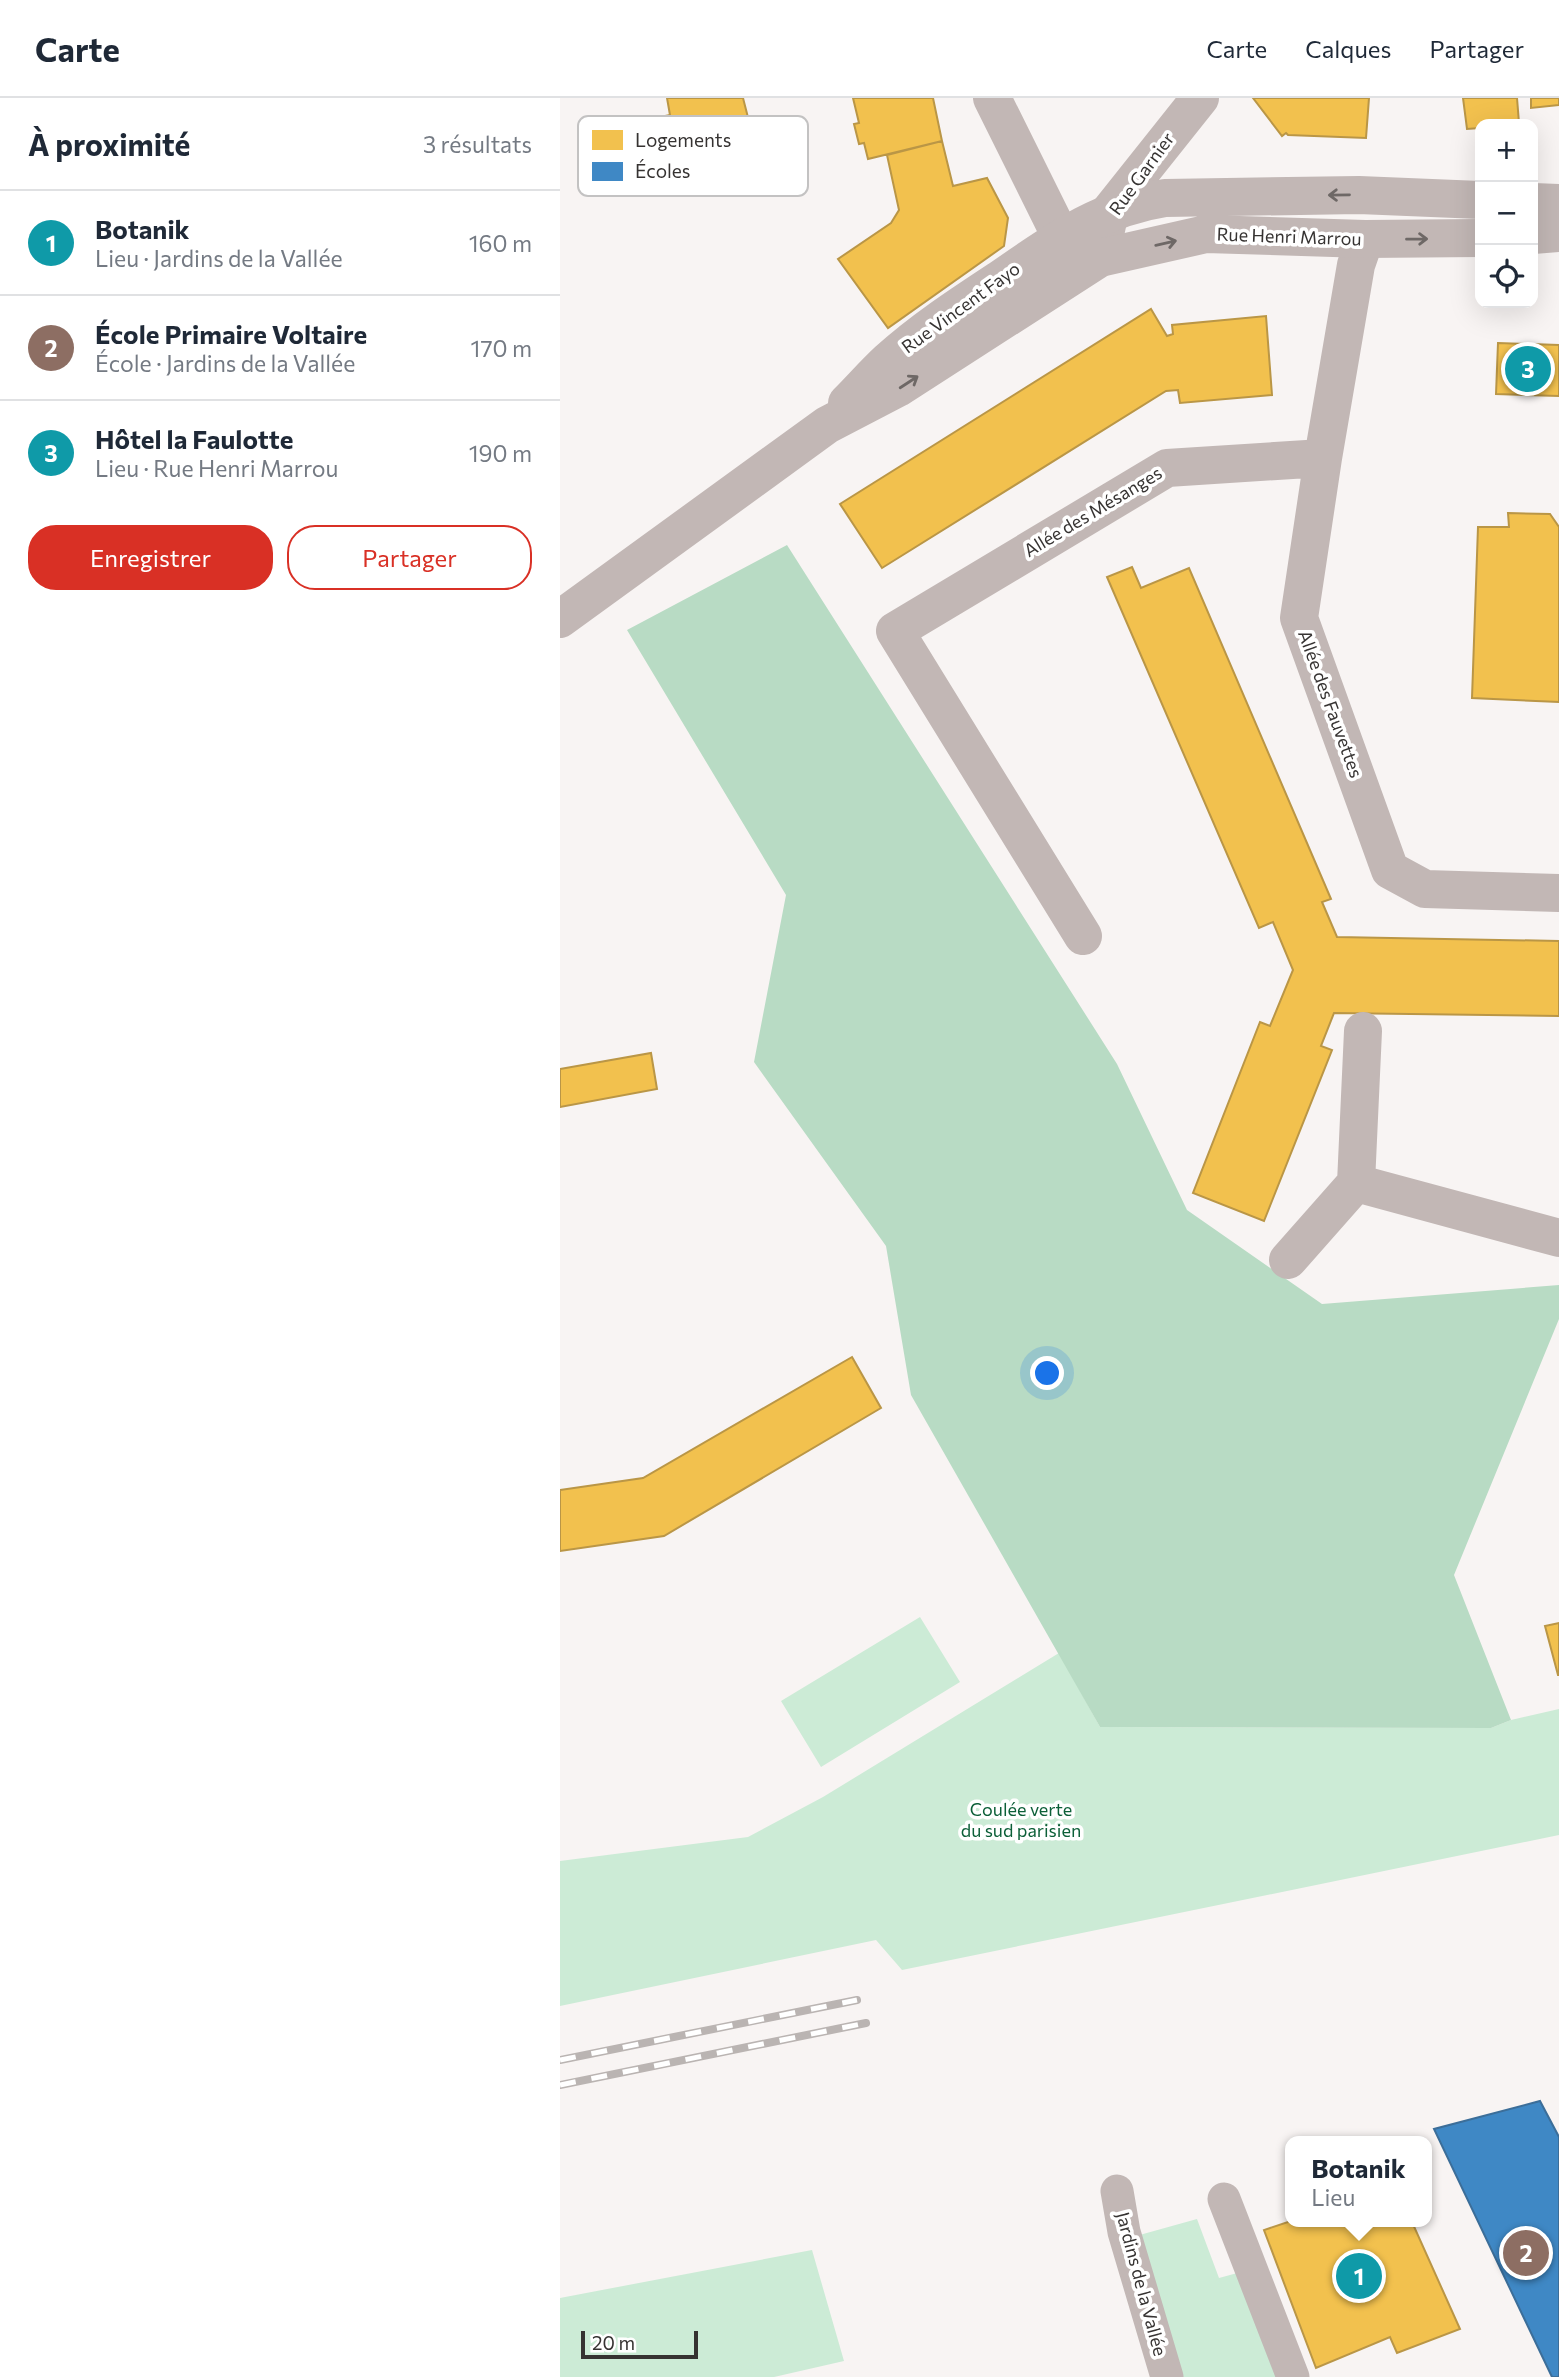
<!DOCTYPE html>
<html lang="fr">
<meta charset="utf-8">
<style>
:root{--surface:#fff;--page:#f6f6f7;--text:#1f2937;--muted:#747a83;--line:#e0e1e3;--accent:#d93025}
body{margin:0;font-family:Commissioner,sans-serif;background:var(--page);color:var(--text)}
.controls{position:absolute;right:21px;top:21px;display:grid;overflow:hidden;border-radius:14px;box-shadow:0 7px 28px #0002}
.controls button{width:63px;height:63px;display:grid;place-items:center;padding:0;border:0;border-bottom:2px solid var(--line);background:var(--surface);color:var(--text);font:35px sans-serif}
.scale{position:absolute;left:21px;bottom:18px;width:117px;box-sizing:border-box;padding-left:7px;border:4px solid #363332;border-top:0;font-size:19px;line-height:24px;white-space:nowrap;color:#363332;-webkit-text-stroke:5px #fff;paint-order:stroke}
.you{position:absolute;left:488px;top:1276px;width:24px;height:24px;margin:-18px;border:5px solid #fff;border-radius:50%;background:#1a73e8;box-shadow:0 0 0 10px #1a73e833}
.badge{display:grid;place-items:center;width:46px;height:46px;border-radius:50%;background:var(--accent);color:#fff;font-size:23px;font-weight:700}
.pin{position:absolute;translate:-50% -50%;border:4px solid #fff;box-shadow:0 2px 7px #0006}
.popup{position:absolute;left:725px;top:2038px;width:147px;height:91px;box-sizing:border-box;display:grid;place-content:center;border-radius:14px;background:var(--surface);filter:drop-shadow(0 2px 5px #0005);font-size:23px;white-space:nowrap;color:var(--muted)}
.popup b{font-size:26px;color:var(--text)}
.popup::after{content:'';position:absolute;left:50%;top:100%;margin-left:-14px;border:14px solid transparent;border-top-color:var(--surface)}
.list{margin:0;padding:0;list-style:none}
h2{display:flex;justify-content:space-between;align-items:center;height:91px;margin:0;padding:0 28px;font-size:30px}
h2 small{font-size:23px;font-weight:400;color:var(--muted)}
.list li{display:grid;grid-template-columns:46px 1fr auto;gap:21px;align-items:center;box-sizing:border-box;height:105px;padding:0 28px;border-top:2px solid var(--line)}
.list b{display:block;font-size:26px;white-space:nowrap}
.list p{margin:0;font-size:23px;white-space:nowrap;color:var(--muted)}
.list em{font-size:23px;font-style:normal;color:var(--muted)}
.actions{display:flex;gap:14px;padding:21px 28px}
.actions a{flex:1;padding:16px 0;border:2px solid var(--accent);border-radius:28px;text-align:center;font-size:24px;color:var(--accent)}
.actions .main{background:var(--accent);color:#fff}
.icon{flex:none;width:38px;height:38px;fill:none;stroke:currentColor;stroke-width:2;stroke-linecap:round;stroke-linejoin:round}
.map{position:relative;flex:none;width:999px;height:2279px;overflow:hidden}
header{display:flex;align-items:center;gap:42px;box-sizing:border-box;height:98px;padding:0 35px;background:var(--surface);border-bottom:2px solid var(--line)}
header strong{font-size:33px}
nav{display:flex;gap:38px;margin-inline-start:auto;font-size:24px}
main{display:flex}
aside{flex:1;background:var(--surface)}
.map>svg:first-child{display:block}
</style>
<header>
<strong>Carte</strong>
<nav><a>Carte</a><a>Calques</a><a>Partager</a></nav>
</header>
<main>
<aside>
<h2>À proximité<small>3 résultats</small></h2>
<ul class="list">
<li><span class="badge" style="background:#0f9aa8">1</span><div><b>Botanik</b><p>Lieu · Jardins de la Vallée</p></div><em>160 m</em></li>
<li><span class="badge" style="background:#8d6e63">2</span><div><b>École Primaire Voltaire</b><p>École · Jardins de la Vallée</p></div><em>170 m</em></li>
<li><span class="badge" style="background:#0f9aa8">3</span><div><b>Hôtel la Faulotte</b><p>Lieu · Rue Henri Marrou</p></div><em>190 m</em></li>
</ul>
<div class="actions"><a class="main">Enregistrer</a><a>Partager</a></div>
</aside>
<div class="map">
<svg width="999" height="2279" viewBox="0 0 999 2279">
<rect width="100%" height="100%" fill="#f8f4f3"/>
<!-- green -->
<path fill="#ccebd6" d="M 360,1519 L 400,1584 L 261,1669 L 221,1603 Z
M 499,1555 L 540,1629 L 931,1630 L 951,1622 L 999,1611 L 999,1737 L 342,1872 L 316,1842 L 0,1908 L 0,1763 L 188,1739 L 263,1699 Z
M 637,2121 L 659,2180 L 681,2174 L 722,2279 L 617,2279 L 576,2138 Z
M 252,2152 L 284,2263 L 214,2279 L 0,2279 L 0,2200 Z"/>
<!-- forest -->
<path fill="#b8dbc4" d="M 227,447 L 557,966 L 627,1112 L 762,1206 L 999,1187 L 999,1221 L 894,1477 L 951,1622 L 931,1630 L 540,1629 L 351,1297 L 326,1148 L 194,964 L 226,797 L 67,532 Z"/>
<!-- homes -->
<path fill="#f2c14e" stroke="#ba9646" stroke-width="2" d="M 107,0 L 183,0 L 202,74 L 118,82 L 113,59 L 120,57 L 117,43 L 112,45 L 105,18 L 110,17 Z
M 293,0 L 373,0 L 382,43 L 308,61 L 304,45 L 299,46 L 294,26 L 299,25 Z
M 693,0 L 809,0 L 806,40 L 728,37 L 726,35 L 722,38 Z
M 903,0 L 957,0 L 959,25 L 920,26 L 920,30 L 907,31 Z
M 971,0 L 999,0 L 999,7 L 971,10 Z
M 382,43 L 393,88 L 427,80 L 448,120 L 444,148 L 328,230 L 278,161 L 331,125 L 339,112 L 327,57 Z
M 591,211 L 607,238 L 613,236 L 612,227 L 706,218 L 712,297 L 620,305 L 618,292 L 606,293 L 322,470 L 280,406 Z
M 938,245 L 999,247 L 999,298 L 936,296 Z
M 948,415 L 990,416 L 999,429 L 999,604 L 912,600 L 918,429 L 949,429 Z
M 572,469 L 581,490 L 629,470 L 771,801 L 762,804 L 777,839 L 999,843 L 999,918 L 774,915 L 761,948 L 772,952 L 704,1123 L 633,1095 L 700,924 L 710,928 L 733,872 L 713,824 L 699,830 L 547,479 Z
M 91,955 L 97,991 L 0,1009 L 0,971 Z
M 292,1259 L 321,1310 L 104,1438 L 0,1453 L 0,1392 L 83,1380 Z
M 999,1525 L 999,1577 L 998,1577 L 985,1528 Z
M 731,2123 L 852,2124 L 900,2231 L 837,2255 L 830,2239 L 756,2270 L 704,2132 Z"/>
<!-- schools -->
<path fill="#3f88c5" stroke="#3c6e99" stroke-width="2" d="M 980,2003 L 999,2039 L 999,2279 L 992,2279 L 874,2031 Z"/>
<g fill="none" stroke-linecap="round" stroke-linejoin="round">
<!-- pedestrian -->
<path stroke="#c2b7b5" stroke-width="33" d="M 557,2093 L 564,2134 L 607,2279
M 664,2101 L 733,2279"/>
<!-- minor -->
<path stroke="#c2b7b5" stroke-width="38" d="M 432,0 L 501,139 L 540,160 L 550,113 L 640,0
M 805,141 L 796,167 L 763,360 L 739,520 L 830,772 L 865,791 L 999,795
M 523,838 L 335,533 L 607,370 L 763,360
M 803,933 L 796,1085 L 999,1140
M 728,1162 L 796,1085"/>
<!-- tertiary -->
<path stroke="#c2b7b5" stroke-width="38" d="M 973,104 L 999,105
M 973,137 L 999,135
M 287,305 C 301,291 314,276 328,263 C 362,232 402,206 440,181 C 494,144 539,110 605,100 L 799,97 L 920,102
M 0,521 L 267,327 L 338,290 L 540,160 L 646,136 L 805,141 L 920,140"/>
<!-- rail casing -->
<g stroke="#bab4b2" stroke-width="8">
<path id="rail" d="M 0,1962 L 297,1902
M 0,1987 L 306,1925"/>
</g>
<!-- rail -->
<use href="#rail" stroke="#fff" stroke-width="5" stroke-dasharray="16" stroke-linecap="butt"/>
</g>
<!-- one-way arrows -->
<defs><path id="oneway-shaft" d="M-6 0H5M1.5-3L5.5 0L1.5 3" fill="none" stroke-width="1.6" stroke-linecap="round" stroke-linejoin="round" transform="scale(1.75)"/></defs>
<g stroke="#6e6866">
<use href="#oneway-shaft" transform="translate(779 97) rotate(179)"/>
<use href="#oneway-shaft" transform="translate(857 141) rotate(-1)"/>
<use href="#oneway-shaft" transform="translate(606 145) rotate(-13)"/>
<use href="#oneway-shaft" transform="translate(349 284) rotate(-33)"/>
</g>
<g text-anchor="middle" stroke-width="7" stroke-linejoin="round" paint-order="stroke">
<!-- street labels -->
<g font-size="18" fill="#363332" stroke="#fff">
<text transform="translate(582 76) rotate(-54)" y="6">Rue Garnier</text>
<text transform="translate(729 139) rotate(2)" y="6">Rue Henri Marrou</text>
<text transform="translate(401 210) rotate(-36)" y="6">Rue Vincent Fayo</text>
<text transform="translate(533 414) rotate(-31)" y="6">Allée des Mésanges</text>
<text transform="translate(770 606) rotate(70)" y="6">Allée des Fauvettes</text>
<text transform="translate(581 2186) rotate(75)" y="6">Jardins de la Vallée</text>
</g>
<!-- park labels -->
<g font-size="18" fill="#0c5f38" stroke="#fff">
<text x="461" y="1718">Coulée verte<tspan x="461" dy="21">du sud parisien</tspan></text>
</g>
</g>
<!-- legend -->
<rect x="18" y="18" width="230" height="80" rx="10" fill="#fff" stroke="#c3c2c2" stroke-width="2"/>
<rect x="32" y="32" width="31" height="20" fill="#f2c14e"/>
<rect x="32" y="64" width="31" height="19" fill="#3f88c5"/>
<g font-size="19" fill="#363332">
<text x="75" y="49">Logements</text>
<text x="75" y="80">Écoles</text>
</g>
</svg>
<div class="controls">
<button>+</button>
<button>−</button>
<button><svg class="icon" aria-label="locate" viewBox="0 0 24 24"><circle cx="12" cy="12" r="6"/><path d="M12 2v4M12 18v4M2 12h4M18 12h4"/></svg></button>
</div>
<div class="scale">20 m</div>
<div class="you"></div>
<div class="pin badge" style="left:799px;top:2178px;background:#0f9aa8">1</div>
<div class="popup"><b>Botanik</b>Lieu</div>
<div class="pin badge" style="left:966px;top:2155px;background:#8d6e63">2</div>
<div class="pin badge" style="left:968px;top:271px;background:#0f9aa8">3</div>
</div>
</main>
